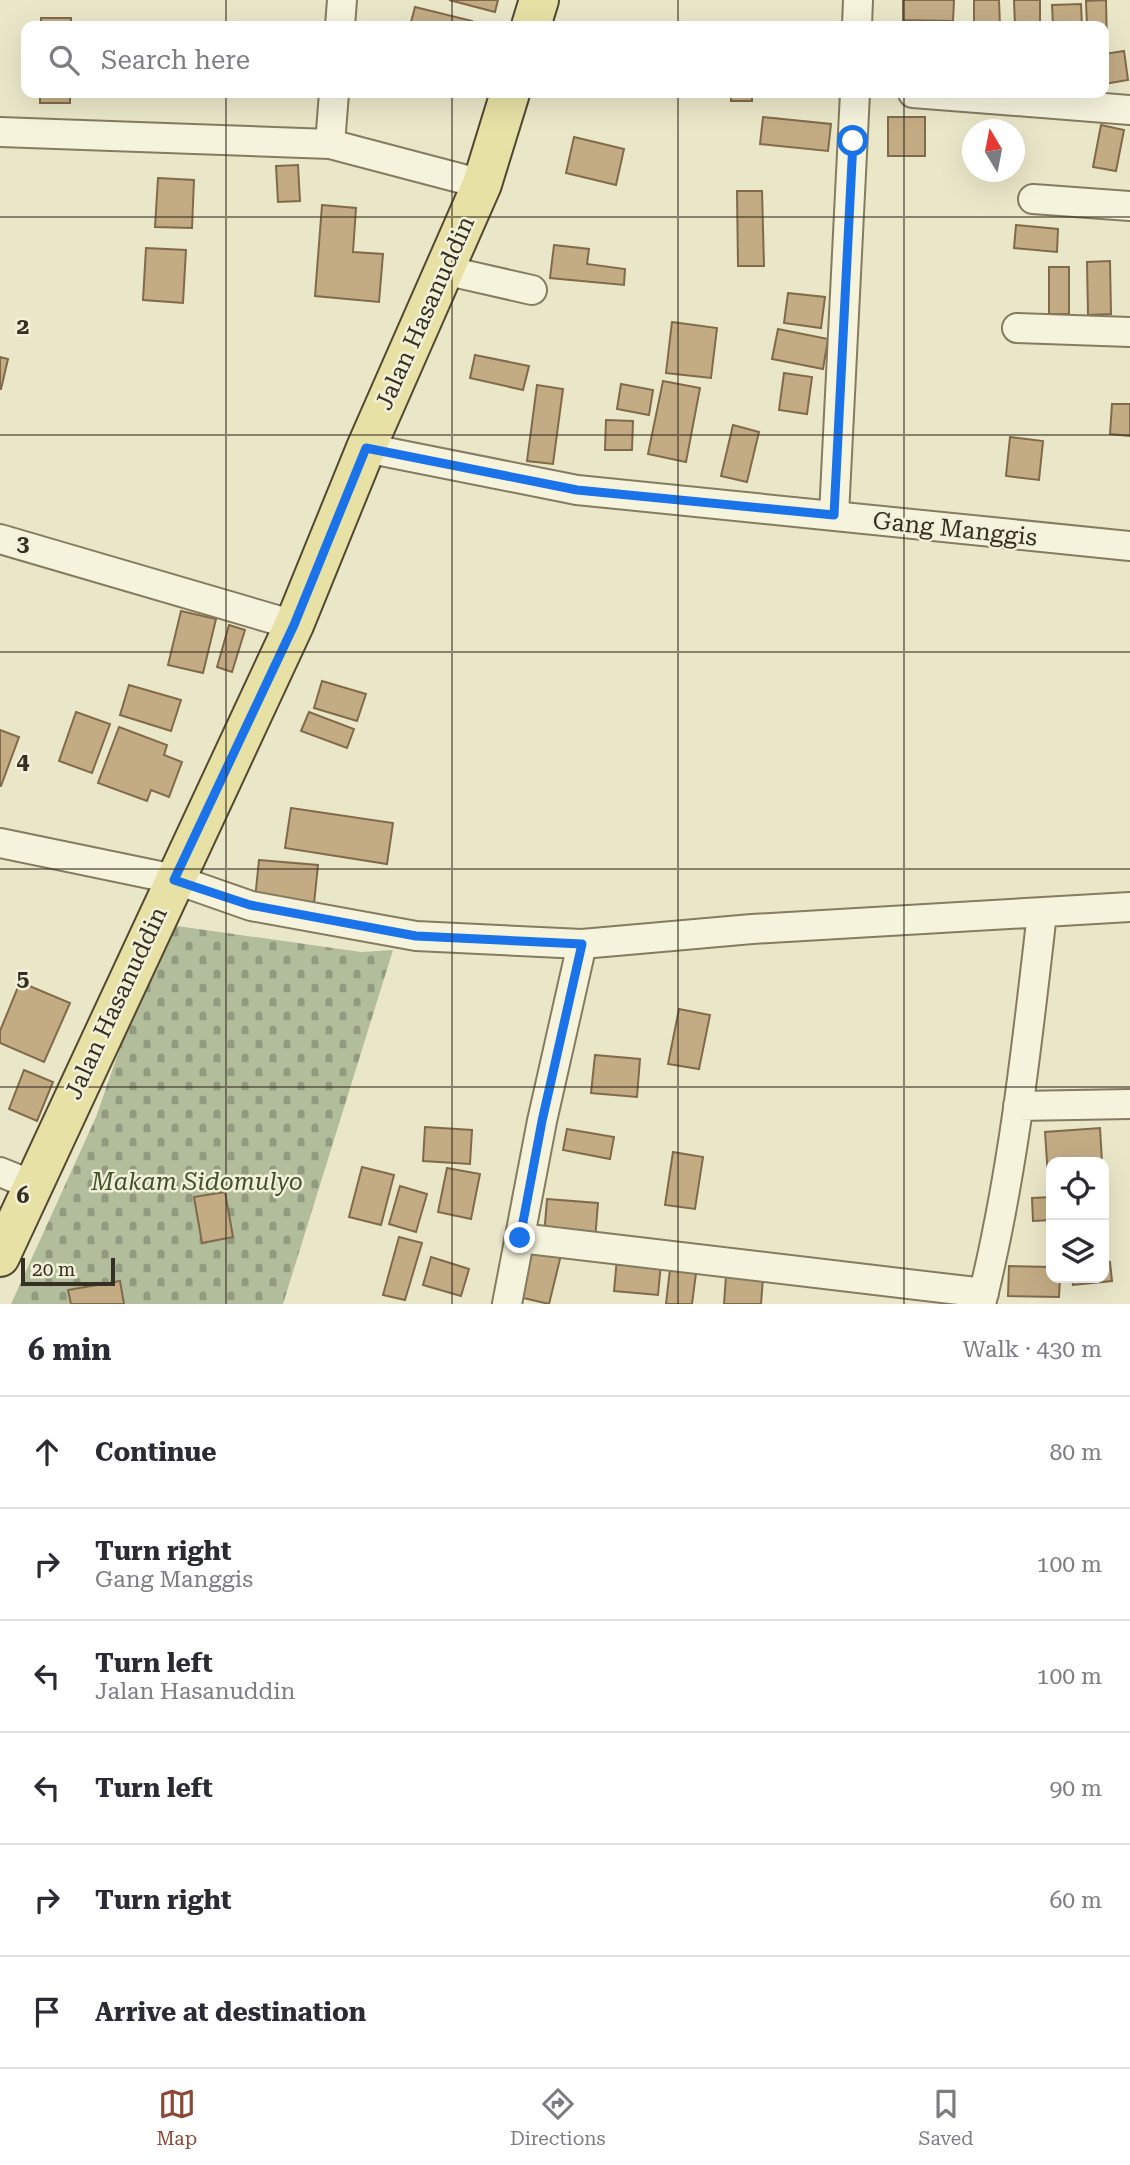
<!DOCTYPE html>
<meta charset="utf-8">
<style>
:root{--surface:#fff;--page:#f7f7f7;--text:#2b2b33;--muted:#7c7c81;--line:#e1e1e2;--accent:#8c4837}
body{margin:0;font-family:"Roboto Serif",serif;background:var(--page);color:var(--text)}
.controls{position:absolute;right:21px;bottom:21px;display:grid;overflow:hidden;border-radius:14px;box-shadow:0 7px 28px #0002}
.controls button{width:63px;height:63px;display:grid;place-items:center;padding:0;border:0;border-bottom:2px solid var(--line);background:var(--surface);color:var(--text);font:35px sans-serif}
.compass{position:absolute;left:962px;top:119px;width:63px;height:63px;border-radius:50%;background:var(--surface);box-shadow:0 7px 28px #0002;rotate:350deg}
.scale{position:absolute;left:21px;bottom:18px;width:94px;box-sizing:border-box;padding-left:7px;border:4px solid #363022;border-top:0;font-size:19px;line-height:24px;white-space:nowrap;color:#363022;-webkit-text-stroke:5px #f2f0d8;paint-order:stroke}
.stop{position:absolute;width:21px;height:21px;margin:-16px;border:5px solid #1a73e8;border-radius:50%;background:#fff}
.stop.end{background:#1a73e8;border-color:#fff;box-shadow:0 2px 7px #0008}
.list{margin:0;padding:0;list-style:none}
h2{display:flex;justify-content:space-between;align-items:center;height:91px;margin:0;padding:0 28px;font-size:30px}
h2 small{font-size:23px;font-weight:400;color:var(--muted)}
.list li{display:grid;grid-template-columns:46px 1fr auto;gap:21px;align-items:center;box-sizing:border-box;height:112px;padding:0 28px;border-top:2px solid var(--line)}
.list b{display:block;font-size:26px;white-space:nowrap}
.list p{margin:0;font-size:23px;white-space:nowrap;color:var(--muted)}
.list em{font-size:23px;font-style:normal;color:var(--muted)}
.icon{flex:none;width:38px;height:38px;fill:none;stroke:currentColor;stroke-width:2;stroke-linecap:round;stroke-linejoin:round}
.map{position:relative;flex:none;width:1130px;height:1304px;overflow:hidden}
.search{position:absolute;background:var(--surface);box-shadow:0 7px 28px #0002;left:21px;right:21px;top:21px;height:77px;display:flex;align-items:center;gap:18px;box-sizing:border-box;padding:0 24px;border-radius:14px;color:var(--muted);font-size:26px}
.sheet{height:763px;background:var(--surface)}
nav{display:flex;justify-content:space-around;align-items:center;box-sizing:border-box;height:98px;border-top:2px solid var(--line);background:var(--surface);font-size:19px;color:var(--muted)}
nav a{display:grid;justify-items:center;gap:4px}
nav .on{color:var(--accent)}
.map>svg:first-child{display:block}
</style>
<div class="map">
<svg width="1130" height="1304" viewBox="0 0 1130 1304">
<defs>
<pattern id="cemetery-stones" width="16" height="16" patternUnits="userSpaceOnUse" patternTransform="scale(1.75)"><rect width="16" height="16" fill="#b2bd9c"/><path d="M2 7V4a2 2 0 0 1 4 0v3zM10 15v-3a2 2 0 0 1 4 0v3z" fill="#929a7f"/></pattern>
</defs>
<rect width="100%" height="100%" fill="#eae7c9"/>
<!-- cemetery -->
<path fill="url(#cemetery-stones)" d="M 163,924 L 361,952 L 393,950 L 283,1304 L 11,1304 L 96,1117 Z"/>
<!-- building -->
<path fill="#c3ac84" stroke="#816a49" stroke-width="2" d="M 449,0 L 498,0 L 495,12 Z
M 903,0 L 954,0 L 953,21 L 903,20 Z
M 974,0 L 999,0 L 1000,26 L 974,26 Z
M 1014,0 L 1040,0 L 1040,26 L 1015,26 Z
M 1106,0 L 1107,50 L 1104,50 L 1104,26 L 1087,26 L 1086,1 Z
M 1081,4 L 1082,26 L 1053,26 L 1052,5 Z
M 415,7 L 472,21 L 471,26 L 410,26 Z
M 41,18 L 71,18 L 71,26 L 41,26 Z
M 1124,51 L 1128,80 L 1104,84 L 1104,54 Z
M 40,93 L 70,93 L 70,103 L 40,103 Z
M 731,93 L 752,93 L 752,101 L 731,101 Z
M 763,117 L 831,124 L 828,151 L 760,144 Z
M 888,117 L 925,117 L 925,156 L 888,156 Z
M 1101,125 L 1124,130 L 1116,171 L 1093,167 Z
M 574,137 L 624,149 L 616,185 L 566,173 Z
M 298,165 L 300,201 L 278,202 L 276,166 Z
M 158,178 L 194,180 L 192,228 L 155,227 Z
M 737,191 L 762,191 L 764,266 L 738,266 Z
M 322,205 L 356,208 L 353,252 L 383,254 L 379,302 L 315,296 Z
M 1016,225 L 1058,229 L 1057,252 L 1014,248 Z
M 554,245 L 589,249 L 587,264 L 625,269 L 624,285 L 550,278 Z
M 146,248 L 186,250 L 183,303 L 143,300 Z
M 1110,261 L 1111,314 L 1088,315 L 1087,262 Z
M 1049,267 L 1069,267 L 1069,314 L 1049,314 Z
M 788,293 L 825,297 L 821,328 L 784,323 Z
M 672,322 L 717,328 L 711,378 L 666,373 Z
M 778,329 L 828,339 L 823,369 L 772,359 Z
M 475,355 L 529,366 L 523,390 L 470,378 Z
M 0,357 L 8,359 L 1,389 L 0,389 Z
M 784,373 L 812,377 L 807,414 L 779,410 Z
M 663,381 L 700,388 L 686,462 L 648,454 Z
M 621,384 L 653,390 L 649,415 L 617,409 Z
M 537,385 L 563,389 L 553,464 L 527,461 Z
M 1112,404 L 1130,404 L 1130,436 L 1110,434 Z
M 606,420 L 633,421 L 632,450 L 605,450 Z
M 733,425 L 759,432 L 747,482 L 721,476 Z
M 1010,437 L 1043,441 L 1039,480 L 1006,476 Z
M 181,611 L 216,619 L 203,673 L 168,665 Z
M 229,625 L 245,630 L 232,672 L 217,667 Z
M 322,681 L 366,694 L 357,721 L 314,708 Z
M 129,685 L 181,700 L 171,731 L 120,715 Z
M 76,712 L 110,724 L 92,773 L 59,761 Z
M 309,712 L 354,729 L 347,748 L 301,731 Z
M 119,727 L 167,745 L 164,755 L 182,762 L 169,797 L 151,790 L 147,801 L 98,783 Z
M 0,730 L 19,737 L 1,786 L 0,786 Z
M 291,808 L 393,823 L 387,864 L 285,848 Z
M 259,860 L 318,865 L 314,904 L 255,899 Z
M 20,982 L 70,1003 L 44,1062 L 0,1043 L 0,1031 Z
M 679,1009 L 710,1015 L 699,1069 L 668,1064 Z
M 595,1055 L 640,1059 L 637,1097 L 591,1093 Z
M 24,1070 L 53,1082 L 37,1121 L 9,1109 Z
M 425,1127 L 472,1130 L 470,1164 L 423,1161 Z
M 1100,1128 L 1102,1162 L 1051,1162 L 1049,1192 L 1045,1132 Z
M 567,1129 L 614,1137 L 610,1159 L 563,1150 Z
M 673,1152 L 703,1157 L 695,1209 L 665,1205 Z
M 362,1167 L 394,1175 L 381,1225 L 349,1217 Z
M 447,1168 L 480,1174 L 471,1219 L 438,1212 Z
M 400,1186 L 427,1194 L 416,1232 L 389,1224 Z
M 225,1192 L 233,1237 L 202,1243 L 194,1197 Z
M 1051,1197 L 1051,1220 L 1033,1221 L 1032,1198 Z
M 547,1199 L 598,1203 L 595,1240 L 544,1236 Z
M 399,1237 L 422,1243 L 405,1300 L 383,1295 Z
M 530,1248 L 561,1255 L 549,1304 L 519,1297 Z
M 431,1257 L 469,1269 L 461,1296 L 423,1285 Z
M 617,1258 L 661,1263 L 658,1295 L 614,1291 Z
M 1110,1262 L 1112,1281 L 1073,1285 L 1072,1278 L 1104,1278 L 1104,1263 Z
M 1009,1266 L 1051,1267 L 1051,1278 L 1060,1278 L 1059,1297 L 1008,1296 Z
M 670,1269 L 696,1273 L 692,1304 L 666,1304 Z
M 726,1276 L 763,1278 L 761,1304 L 724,1304 Z
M 120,1281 L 124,1304 L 71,1304 L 68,1290 Z"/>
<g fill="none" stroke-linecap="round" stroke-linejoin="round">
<!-- minor casing -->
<g stroke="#847b60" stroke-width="32">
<path id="minor" d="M 340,26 L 342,0
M 857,26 L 858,0
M 913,93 L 1130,110
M 0,132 L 330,144 L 334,93
M 330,144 L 482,184
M 1033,199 L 1130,206
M 444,270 L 532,290
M 1017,328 L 1130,332
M 366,448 L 577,490 L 1130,546
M 834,515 L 855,93
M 0,539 L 294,625
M 0,843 L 174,879 L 251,906 L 416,936 L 582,944 L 752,929 L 1130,907
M 1018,1106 L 1130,1104
M 0,1172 L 32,1185
M 520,1238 L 984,1293
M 507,1304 L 542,1121 L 582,944
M 981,1304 C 1013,1176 1027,1044 1042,913"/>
</g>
<!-- primary casing -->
<g stroke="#534933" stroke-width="42">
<path id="primary" d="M 531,26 L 539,0
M 0,1257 L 294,625 L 366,448 L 482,184 L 510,93"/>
</g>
<!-- minor -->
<use href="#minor" stroke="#f5f3dc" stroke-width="28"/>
<!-- primary -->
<use href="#primary" stroke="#e8e1a6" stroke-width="38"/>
</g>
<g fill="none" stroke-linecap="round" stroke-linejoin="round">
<!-- route -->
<path stroke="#1a73e8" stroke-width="9" d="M 520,1238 L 542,1121 L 582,944 L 416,936 L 250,905 L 174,880 L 294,625 L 366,448 L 577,490 L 834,515 L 853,141"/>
</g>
<!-- grid -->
<path fill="none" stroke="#363022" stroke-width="2" stroke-opacity="0.55" d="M 226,0 L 226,26M 452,0 L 452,26M 678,0 L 678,26M 904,0 L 904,26M 226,93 L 226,1304M 452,93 L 452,1304M 678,93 L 678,1304M 904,93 L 904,1304M 0,217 L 1130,217M 0,435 L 1130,435M 0,652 L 1130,652M 0,869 L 1130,869M 0,1087 L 1130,1087"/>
<g text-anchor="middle" stroke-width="5" stroke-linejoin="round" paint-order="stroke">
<!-- street labels -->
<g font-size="24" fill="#363022" stroke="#f2f0d8">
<text transform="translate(425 313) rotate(-66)" y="8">Jalan Hasanuddin</text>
<text transform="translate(955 529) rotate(6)" y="8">Gang Manggis</text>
<text transform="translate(116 1003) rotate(-65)" y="8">Jalan Hasanuddin</text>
</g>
<!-- park labels -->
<g font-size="24" font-style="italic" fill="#3f502b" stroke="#f2f0d8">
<text x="197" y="1190">Makam Sidomulyo</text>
</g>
</g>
<g font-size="23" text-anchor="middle" font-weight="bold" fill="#363022" stroke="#f2f0d8" stroke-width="5" stroke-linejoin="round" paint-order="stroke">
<text x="23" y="334">2</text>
<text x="23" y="551">3</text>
<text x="23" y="769">4</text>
<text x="23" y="986">5</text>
<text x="23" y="1203">6</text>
</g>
</svg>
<div class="controls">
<button><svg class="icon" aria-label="locate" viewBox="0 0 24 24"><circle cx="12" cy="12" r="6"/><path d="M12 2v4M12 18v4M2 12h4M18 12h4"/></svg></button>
<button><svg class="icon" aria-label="layers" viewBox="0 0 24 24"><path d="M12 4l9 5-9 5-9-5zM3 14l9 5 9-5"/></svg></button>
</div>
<svg class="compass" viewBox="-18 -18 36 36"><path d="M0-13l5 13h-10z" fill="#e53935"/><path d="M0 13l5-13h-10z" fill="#7c7c81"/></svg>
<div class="scale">20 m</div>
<div class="stop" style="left:853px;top:141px"></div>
<div class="stop end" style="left:520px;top:1238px"></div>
<div class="search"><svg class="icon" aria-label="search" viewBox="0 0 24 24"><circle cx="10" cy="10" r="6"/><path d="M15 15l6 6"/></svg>Search here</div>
</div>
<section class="sheet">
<h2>6 min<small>Walk · 430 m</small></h2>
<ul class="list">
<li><svg class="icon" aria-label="ahead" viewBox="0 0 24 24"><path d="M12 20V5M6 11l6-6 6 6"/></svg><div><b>Continue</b></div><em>80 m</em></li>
<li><svg class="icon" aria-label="right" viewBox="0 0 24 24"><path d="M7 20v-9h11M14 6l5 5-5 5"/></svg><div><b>Turn right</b><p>Gang Manggis</p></div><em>100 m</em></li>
<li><svg class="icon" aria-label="left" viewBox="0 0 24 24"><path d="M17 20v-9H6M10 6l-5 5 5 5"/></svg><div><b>Turn left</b><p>Jalan Hasanuddin</p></div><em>100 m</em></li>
<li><svg class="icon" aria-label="left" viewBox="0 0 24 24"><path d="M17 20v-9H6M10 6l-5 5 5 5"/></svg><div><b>Turn left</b></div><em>90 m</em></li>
<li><svg class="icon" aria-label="right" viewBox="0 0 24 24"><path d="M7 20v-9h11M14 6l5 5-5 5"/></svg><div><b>Turn right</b></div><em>60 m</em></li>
<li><svg class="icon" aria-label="arrive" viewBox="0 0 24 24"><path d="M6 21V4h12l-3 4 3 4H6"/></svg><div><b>Arrive at destination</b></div></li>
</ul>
</section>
<nav>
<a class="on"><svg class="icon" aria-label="map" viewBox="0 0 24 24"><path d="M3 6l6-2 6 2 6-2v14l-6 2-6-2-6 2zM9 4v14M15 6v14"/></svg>Map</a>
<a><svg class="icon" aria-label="directions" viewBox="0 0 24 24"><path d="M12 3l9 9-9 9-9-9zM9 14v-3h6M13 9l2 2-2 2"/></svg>Directions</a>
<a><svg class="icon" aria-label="saved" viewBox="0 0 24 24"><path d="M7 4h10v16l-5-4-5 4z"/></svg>Saved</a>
</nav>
